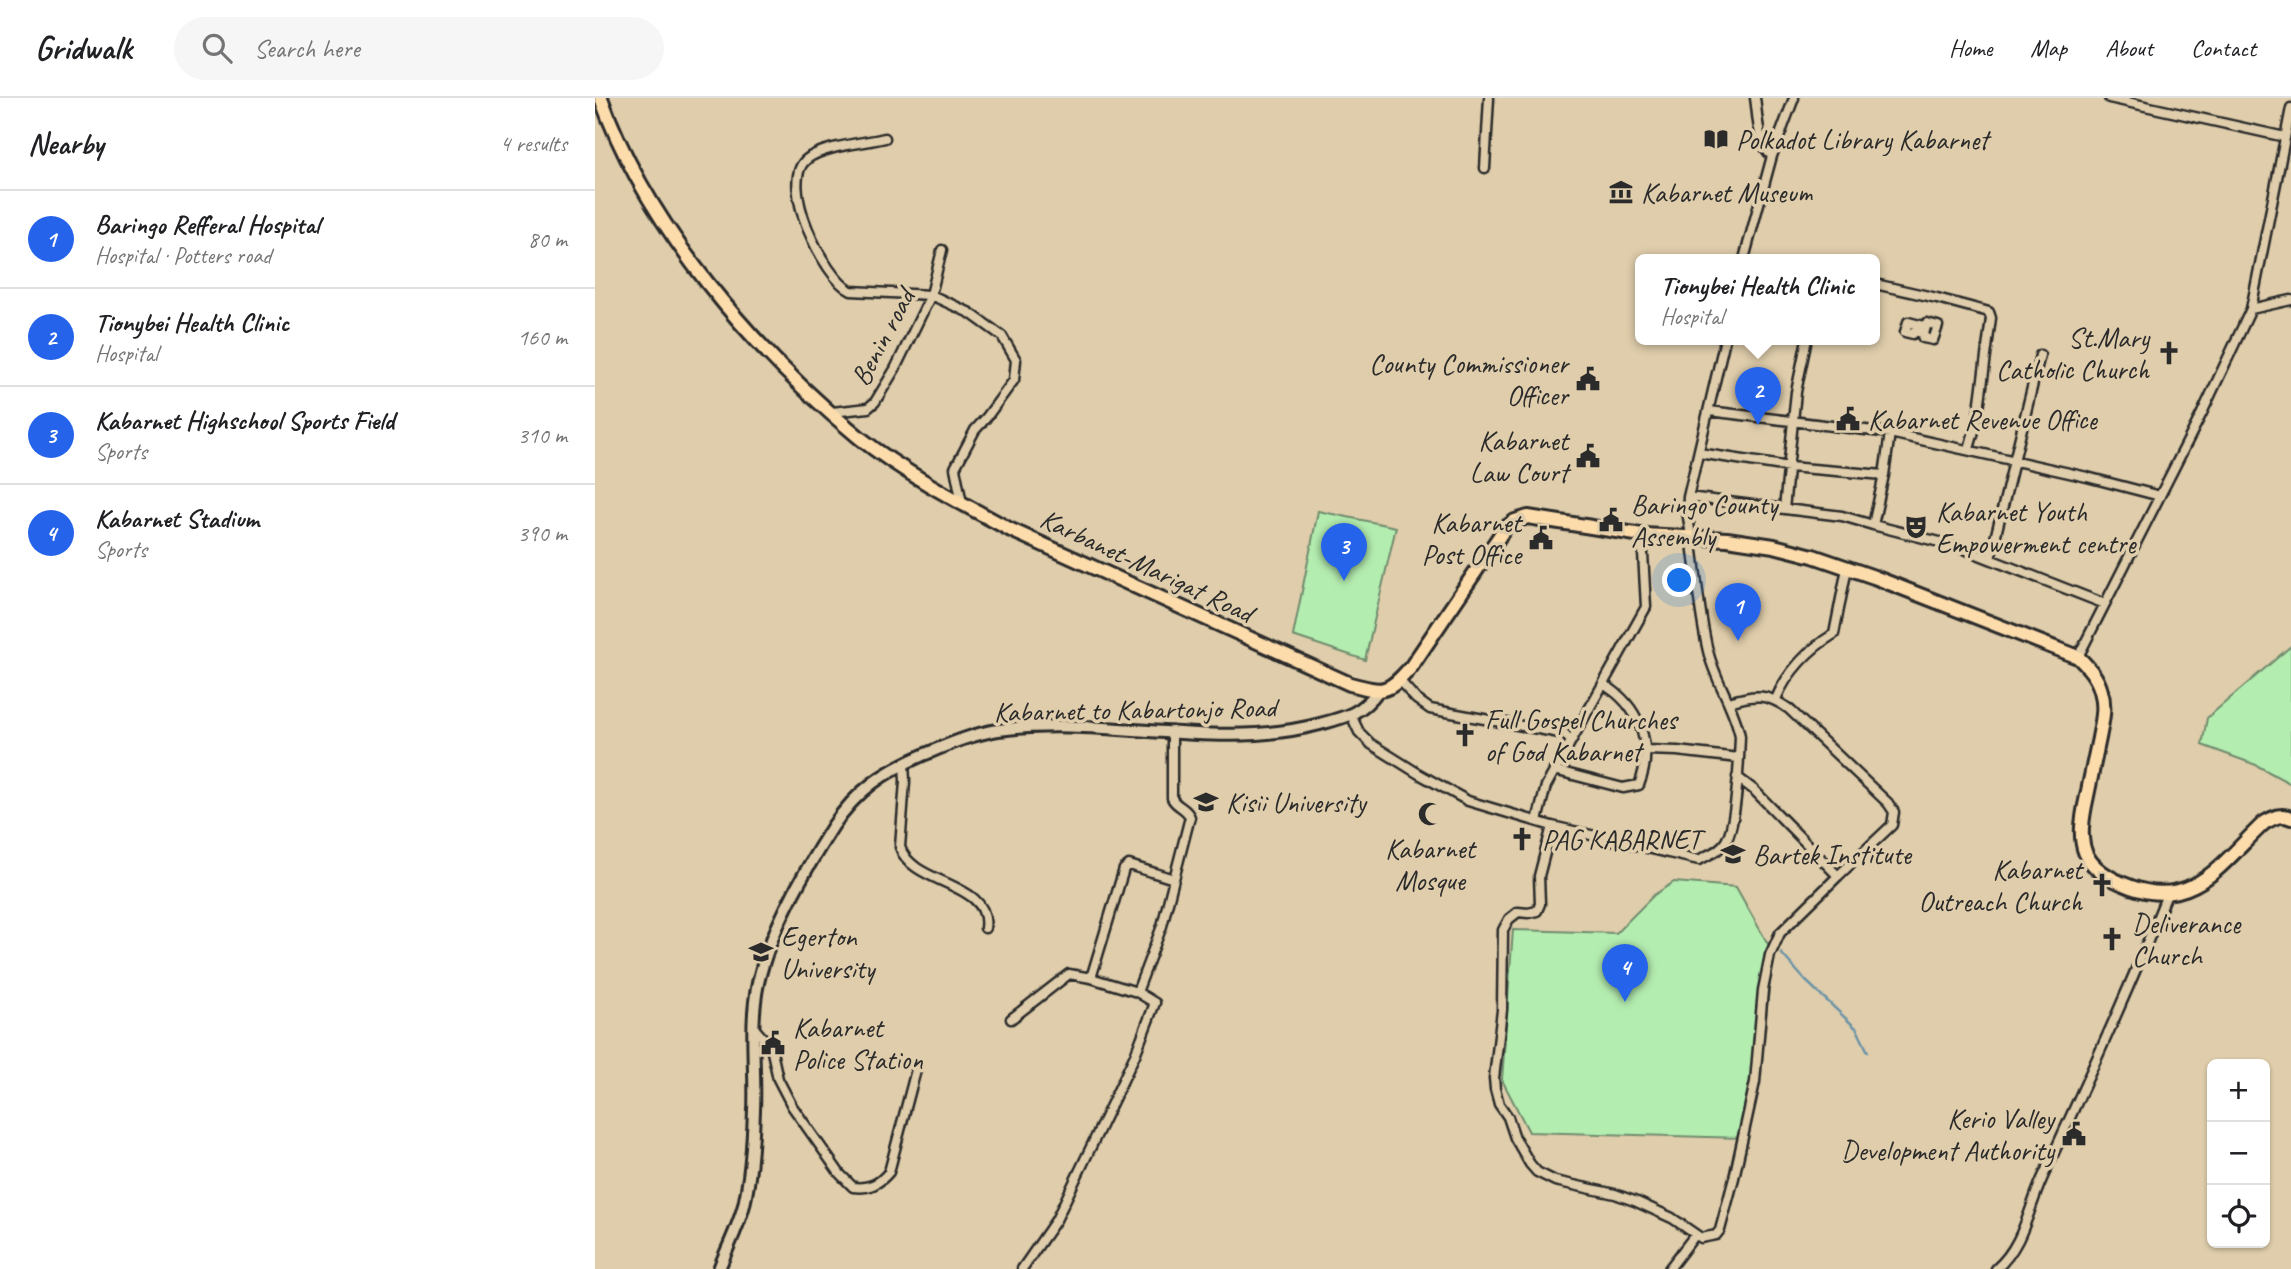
<!DOCTYPE html>
<meta charset="utf-8">
<style>
:root{--surface:#fff;--page:#f6f6f6;--text:#202124;--muted:#757577;--line:#e0e0e0;--accent:#2563eb}
body{margin:0;font-family:Caveat,sans-serif;background:var(--page);color:var(--text)}
.controls{position:absolute;right:21px;bottom:21px;display:grid;overflow:hidden;border-radius:10px;box-shadow:0 2px 5px #0004}
.controls button{width:63px;height:63px;display:grid;place-items:center;padding:0;border:0;border-bottom:2px solid var(--line);background:var(--surface);color:var(--text);font:35px sans-serif}
.you{position:absolute;left:1085px;top:483px;width:24px;height:24px;margin:-18px;border:5px solid #fff;border-radius:50%;background:#1a73e8;box-shadow:0 0 0 10px #1a73e833}
.badge{display:grid;place-items:center;width:46px;height:46px;border-radius:50%;background:var(--accent);color:#fff;font-size:23px;font-weight:700}
.pin{position:absolute;translate:-50% -58px;filter:drop-shadow(0 2px 4px #0008)}
.pin::after{content:'';position:absolute;top:37px;width:24px;height:21px;background:inherit;clip-path:polygon(0 0,100% 0,50% 100%)}
.popup{position:absolute;left:1040px;top:156px;width:245px;height:91px;box-sizing:border-box;display:grid;place-content:center;border-radius:10px;background:var(--surface);filter:drop-shadow(0 2px 5px #0005);font-size:23px;white-space:nowrap;color:var(--muted)}
.popup b{font-size:26px;color:var(--text)}
.popup::after{content:'';position:absolute;left:50%;top:100%;margin-left:-14px;border:14px solid transparent;border-top-color:var(--surface)}
.list{margin:0;padding:0;list-style:none}
h2{display:flex;justify-content:space-between;align-items:center;height:91px;margin:0;padding:0 28px;font-size:30px}
h2 small{font-size:23px;font-weight:400;color:var(--muted)}
.list li{display:grid;grid-template-columns:46px 1fr auto;gap:21px;align-items:center;box-sizing:border-box;height:98px;padding:0 28px;border-top:2px solid var(--line)}
.list b{display:block;font-size:26px;white-space:nowrap}
.list p{margin:0;font-size:23px;white-space:nowrap;color:var(--muted)}
.list em{font-size:23px;font-style:normal;color:var(--muted)}
.icon{flex:none;width:38px;height:38px;fill:none;stroke:currentColor;stroke-width:2;stroke-linecap:round;stroke-linejoin:round}
.map{position:relative;flex:none;width:1696px;height:1171px;overflow:hidden}
header{display:flex;align-items:center;gap:42px;box-sizing:border-box;height:98px;padding:0 35px;background:var(--surface);border-bottom:2px solid var(--line)}
header strong{font-size:33px}
nav{display:flex;gap:38px;margin-inline-start:auto;font-size:24px}
.search{width:490px;height:63px;background:var(--page);display:flex;align-items:center;gap:18px;box-sizing:border-box;padding:0 24px;border-radius:38px;color:var(--muted);font-size:26px}
main{display:flex}
aside{flex:1;background:var(--surface)}
.map>svg:first-child{display:block}
</style>
<header>
<strong>Gridwalk</strong>
<div class="search"><svg class="icon" aria-label="search" viewBox="0 0 24 24"><circle cx="10" cy="10" r="6"/><path d="M15 15l6 6"/></svg>Search here</div>
<nav><a>Home</a><a>Map</a><a>About</a><a>Contact</a></nav>
</header>
<main>
<aside>
<h2>Nearby<small>4 results</small></h2>
<ul class="list">
<li><span class="badge">1</span><div><b>Baringo Refferal Hospital</b><p>Hospital · Potters road</p></div><em>80 m</em></li>
<li><span class="badge">2</span><div><b>Tionybei Health Clinic</b><p>Hospital</p></div><em>160 m</em></li>
<li><span class="badge">3</span><div><b>Kabarnet Highschool Sports Field</b><p>Sports</p></div><em>310 m</em></li>
<li><span class="badge">4</span><div><b>Kabarnet Stadium</b><p>Sports</p></div><em>390 m</em></li>
</ul>
</aside>
<div class="map">
<svg width="1696" height="1171" viewBox="0 0 1696 1171">
<rect width="100%" height="100%" fill="#dfcdab"/>
<filter id="ink" filterUnits="userSpaceOnUse"><feTurbulence type="fractalNoise" baseFrequency=".0143" numOctaves="2"/><feDisplacementMap in="SourceGraphic" scale="14" xChannelSelector="R" yChannelSelector="G"/><feConvolveMatrix kernelMatrix="1 2 1 2 8 2 1 2 1" color-interpolation-filters="sRGB"/></filter>
<g filter="url(#ink)">
<!-- green -->
<path fill="#b4edb0" stroke="#708c6e" stroke-width="2" d="M 723,413 L 801,429 L 770,562 L 698,538 Z
M 1696,548 L 1696,686 L 1661,667 L 1607,647 L 1612,620 Z
M 1079,784 L 1141,789 L 1178,855 L 1171,919 L 1148,1040 L 934,1034 L 907,982 L 918,832 L 1021,835 L 1059,797 Z"/>
<g fill="none" stroke-linecap="round" stroke-linejoin="round">
<!-- stream -->
<path stroke="#6c93a7" stroke-width="2.5" d="M 1186,855 L 1210,882 L 1262,931 L 1273,954"/>
<!-- street casing -->
<g stroke="#2b2b2b" stroke-width="13">
<path id="street" d="M 1160,0 C 1163,18 1162,46 1177,58
M 1514,0 L 1690,39
M 290,40 C 270,45 228,48 212,61 C 182,84 229,180 256,193 L 336,197 L 375,215 L 407,238 L 421,262 L 419,282 L 391,320 L 380,332 L 360,370 L 367,405
M 890,70 L 894,0
M 1149,161 L 1177,58 L 1199,0
M 1280,186 L 1342,200 L 1394,214 L 1396,220 L 1383,319 L 1374,351
M 1656,211 L 1696,202
M 1313,224 L 1329,228 L 1328,235 L 1319,233 L 1318,236 L 1310,234 Z
M 1332,225 L 1343,228 L 1338,242 L 1328,240 Z
M 1114,313 L 1295,335 L 1492,379 L 1565,398
M 237,314 L 273,310 L 280,304 L 300,271 L 336,197 L 347,152
M 1104,355 L 1194,369 L 1289,377
M 1093,399 L 1247,418 L 1278,427 L 1289,377 L 1295,335
M 1189,411 L 1201,294 L 1212,241
M 1278,427 L 1364,449 L 1510,506
M 1395,461 L 1445,257
M 1483,559 L 1607,315 L 1656,211 L 1696,10
M 804,582 L 821,601 L 835,611 L 954,633 L 970,636 L 976,643
M 1181,601 C 1192,574 1214,551 1239,536 L 1252,470
M 1134,604 C 1159,596 1172,595 1194,611 L 1293,705 L 1299,714 L 1297,727 L 1243,778
M 756,617 L 764,634 L 776,646 L 824,676 L 873,703 L 957,728 L 1104,762 C 1114,756 1125,753 1131,743 C 1142,725 1144,661 1145,638 C 1139,608 1120,583 1113,553 C 1102,508 1101,460 1092,414 L 1093,399 L 1130,241
M 577,633 L 577,700 C 581,709 591,709 595,719 L 579,781
M 1051,652 L 1082,653 L 1144,660
M 309,665 L 310,683 L 305,749 C 317,788 397,783 390,830
M 959,672 L 1028,690 L 1044,687 C 1060,647 1044,607 1008,586
M 942,723 L 951,688 L 1051,509 L 1047,437
M 957,728 L 944,778 L 945,806 L 942,813 L 933,815 L 923,814 L 914,821 L 908,832 L 907,912 L 899,980 L 900,991 L 904,1006 L 913,1019 L 920,1040 L 935,1066 L 942,1074 L 960,1083 L 1020,1096 L 1042,1104 L 1077,1120 L 1106,1140 L 1121,1137 L 1125,1132 L 1139,1080 L 1160,984 L 1168,892 L 1175,857 L 1185,835 L 1243,778 L 1159,692 L 1142,679
M 416,921 L 474,876 L 496,880
M 159,930 L 176,949 L 183,981 L 197,1008 L 245,1076 L 258,1089 C 274,1091 284,1086 294,1074 L 322,968
M 427,1171 L 461,1122 L 540,957 L 560,905 L 542,894 L 567,828 L 579,781 L 534,767 L 529,771 L 496,880 L 542,894
M 1074,1171 L 1100,1137
M 1401,1171 C 1428,1148 1433,1112 1447,1081 C 1490,987 1534,892 1572,796"/>
</g>
<!-- secondary casing -->
<g stroke="#2b2b2b" stroke-width="16">
<path id="secondary" d="M 124,1171 C 132,1150 143,1130 149,1107 C 156,1077 158,1043 159,1012 C 161,971 154,927 163,885 C 174,835 210,772 238,728 C 262,692 289,674 328,657 C 352,647 377,636 403,632 C 509,617 621,654 725,626 C 751,619 766,616 783,593"/>
</g>
<!-- primary casing -->
<g stroke="#2b2b2b" stroke-width="18">
<path id="primary" d="M 6,0 C 52,129 160,254 265,340 C 309,375 366,405 416,432 L 755,586 C 789,595 792,596 816,569 L 910,430 L 920,423 L 933,419 L 1047,437 L 1132,441 L 1179,448 L 1218,458 L 1279,479 L 1483,559 C 1493,569 1502,578 1506,593 C 1511,609 1507,624 1504,640 C 1500,659 1496,679 1492,698 C 1481,747 1484,770 1536,789 C 1599,812 1627,764 1669,725 C 1678,720 1686,715 1696,720"/>
</g>
<!-- street -->
<use href="#street" stroke="#dfcdab" stroke-width="8"/>
<!-- secondary -->
<use href="#secondary" stroke="#dfcdab" stroke-width="10"/>
<!-- primary -->
<use href="#primary" stroke="#fddcac" stroke-width="12"/>
</g>
</g>
<!-- icons -->
<defs>
<g id="library-bare" transform="scale(1.89)"><path d="M-6-4Q-3-5.5-.7-3.5V5Q-3 3-6 4ZM6-4Q3-5.5 .7-3.5V5Q3 3 6 4Z" fill="#2b2b2b" stroke="#dfcdab" stroke-width="2.5" paint-order="stroke"/></g>
<g id="museum-bare" transform="scale(1.89)"><path d="M0-6L6-3V-2H-6V-3ZM-5-1h2V3h-2ZM-1-1h2V3h-2ZM3-1h2V3H3ZM-6 4H6V6H-6Z" fill="#2b2b2b" stroke="#dfcdab" stroke-width="2.5" paint-order="stroke"/></g>
<g id="church-bare" transform="scale(1.89)"><path d="M-1.2-6h2.4v3.5h3.3v2.4h-3.3V6h-2.4V-.1h-3.3v-2.4h3.3Z" fill="#2b2b2b" stroke="#dfcdab" stroke-width="2.5" paint-order="stroke"/></g>
<g id="civic-bare" transform="scale(1.89)"><path d="M-.6-6.5H3V-4.5H.6V-3L4-1V1h2V6H-6V1h2V-1L-.6-3ZM-1.2 2.5V6h2.4V2.5Z" fill="#2b2b2b" stroke="#dfcdab" stroke-width="2.5" paint-order="stroke"/></g>
<g id="theatre-bare" transform="scale(1.89)"><path d="M-5-5.5Q0-4 5-5.5V0Q5 5 0 6Q-5 5-5 0ZM-3.3-2.5H-1v1.5H-3.3ZM1-2.5H3.3v1.5H1ZM-2.8 1Q0 5.5 2.8 1Z" fill="#2b2b2b" stroke="#dfcdab" stroke-width="2.5" paint-order="stroke"/></g>
<g id="university-bare" transform="scale(1.89)"><path d="M0-5L7-2L0 1L-7-2ZM-4 1L0 2.5L4 1V4Q0 6-4 4Z" fill="#2b2b2b" stroke="#dfcdab" stroke-width="2.5" paint-order="stroke"/></g>
<g id="mosque-bare" transform="scale(1.89)"><path d="M3.5-4.9A6 6 0 1 0 3.5 4.9A5 5 0 1 1 3.5-4.9Z" fill="#2b2b2b" stroke="#dfcdab" stroke-width="2.5" paint-order="stroke"/></g>
</defs>
<g fill-rule="evenodd">
<use href="#library-bare" x="1121" y="41"/>
<use href="#museum-bare" x="1026" y="94"/>
<use href="#church-bare" x="1574" y="255"/>
<use href="#civic-bare" x="993" y="281"/>
<use href="#civic-bare" x="1253" y="321"/>
<use href="#civic-bare" x="993" y="358"/>
<use href="#civic-bare" x="1016" y="422"/>
<use href="#theatre-bare" x="1321" y="429"/>
<use href="#civic-bare" x="946" y="440"/>
<use href="#church-bare" x="870" y="637"/>
<use href="#university-bare" x="611" y="704"/>
<use href="#mosque-bare" x="835" y="716"/>
<use href="#church-bare" x="927" y="741"/>
<use href="#university-bare" x="1138" y="756"/>
<use href="#church-bare" x="1507" y="787"/>
<use href="#church-bare" x="1517" y="841"/>
<use href="#university-bare" x="166" y="854"/>
<use href="#civic-bare" x="178" y="945"/>
<use href="#civic-bare" x="1479" y="1036"/>
</g>
<g text-anchor="middle" stroke-width="7" stroke-linejoin="round" paint-order="stroke">
<!-- poi labels -->
<g font-size="28" fill="#2b2b2b" stroke="#dfcdab" text-anchor="start">
<text x="1141" y="51">Polkadot Library Kabarnet</text>
<text x="1046" y="104">Kabarnet Museum</text>
<text x="1554" y="249" text-anchor="end">St.Mary<tspan x="1554" dy="32">Catholic Church</tspan></text>
<text x="973" y="275" text-anchor="end">County Commissioner<tspan x="973" dy="32">Officer</tspan></text>
<text x="1273" y="331">Kabarnet Revenue Office</text>
<text x="973" y="352" text-anchor="end">Kabarnet<tspan x="973" dy="32">Law Court</tspan></text>
<text x="1036" y="416">Baringo County<tspan x="1036" dy="32">Assembly</tspan></text>
<text x="1341" y="423">Kabarnet Youth<tspan x="1341" dy="32">Empowerment centre</tspan></text>
<text x="926" y="434" text-anchor="end">Kabarnet<tspan x="926" dy="32">Post Office</tspan></text>
<text x="890" y="631">Full Gospel Churches<tspan x="890" dy="32">of God Kabarnet</tspan></text>
<text x="631" y="714">Kisii University</text>
<text x="947" y="751">PAG KABARNET</text>
<text x="835" y="760" text-anchor="middle">Kabarnet<tspan x="835" dy="32">Mosque</tspan></text>
<text x="1158" y="766">Bartek Institute</text>
<text x="1487" y="781" text-anchor="end">Kabarnet<tspan x="1487" dy="32">Outreach Church</tspan></text>
<text x="1537" y="835">Deliverance<tspan x="1537" dy="32">Church</tspan></text>
<text x="186" y="848">Egerton<tspan x="186" dy="32">University</tspan></text>
<text x="198" y="939">Kabarnet<tspan x="198" dy="32">Police Station</tspan></text>
<text x="1459" y="1030" text-anchor="end">Kerio Valley<tspan x="1459" dy="32">Development Authority</tspan></text>
</g>
<!-- street labels -->
<g font-size="28" fill="#2b2b2b" stroke="#dfcdab">
<text transform="translate(287 239) rotate(-62)" y="10">Benin road</text>
<text transform="translate(552 467) rotate(25)" y="10">Karbanet-Marigat Road</text>
<text transform="translate(540 611) rotate(-1)" y="10">Kabarnet to Kabartonjo Road</text>
</g>
</g>
</svg>
<div class="controls">
<button>+</button>
<button>−</button>
<button><svg class="icon" aria-label="locate" viewBox="0 0 24 24"><circle cx="12" cy="12" r="6"/><path d="M12 2v4M12 18v4M2 12h4M18 12h4"/></svg></button>
</div>
<div class="you"></div>
<div class="pin badge" style="left:1143px;top:543px">1</div>
<div class="pin badge" style="left:1163px;top:327px">2</div>
<div class="popup"><b>Tionybei Health Clinic</b>Hospital</div>
<div class="pin badge" style="left:749px;top:483px">3</div>
<div class="pin badge" style="left:1030px;top:904px">4</div>
</div>
</main>
